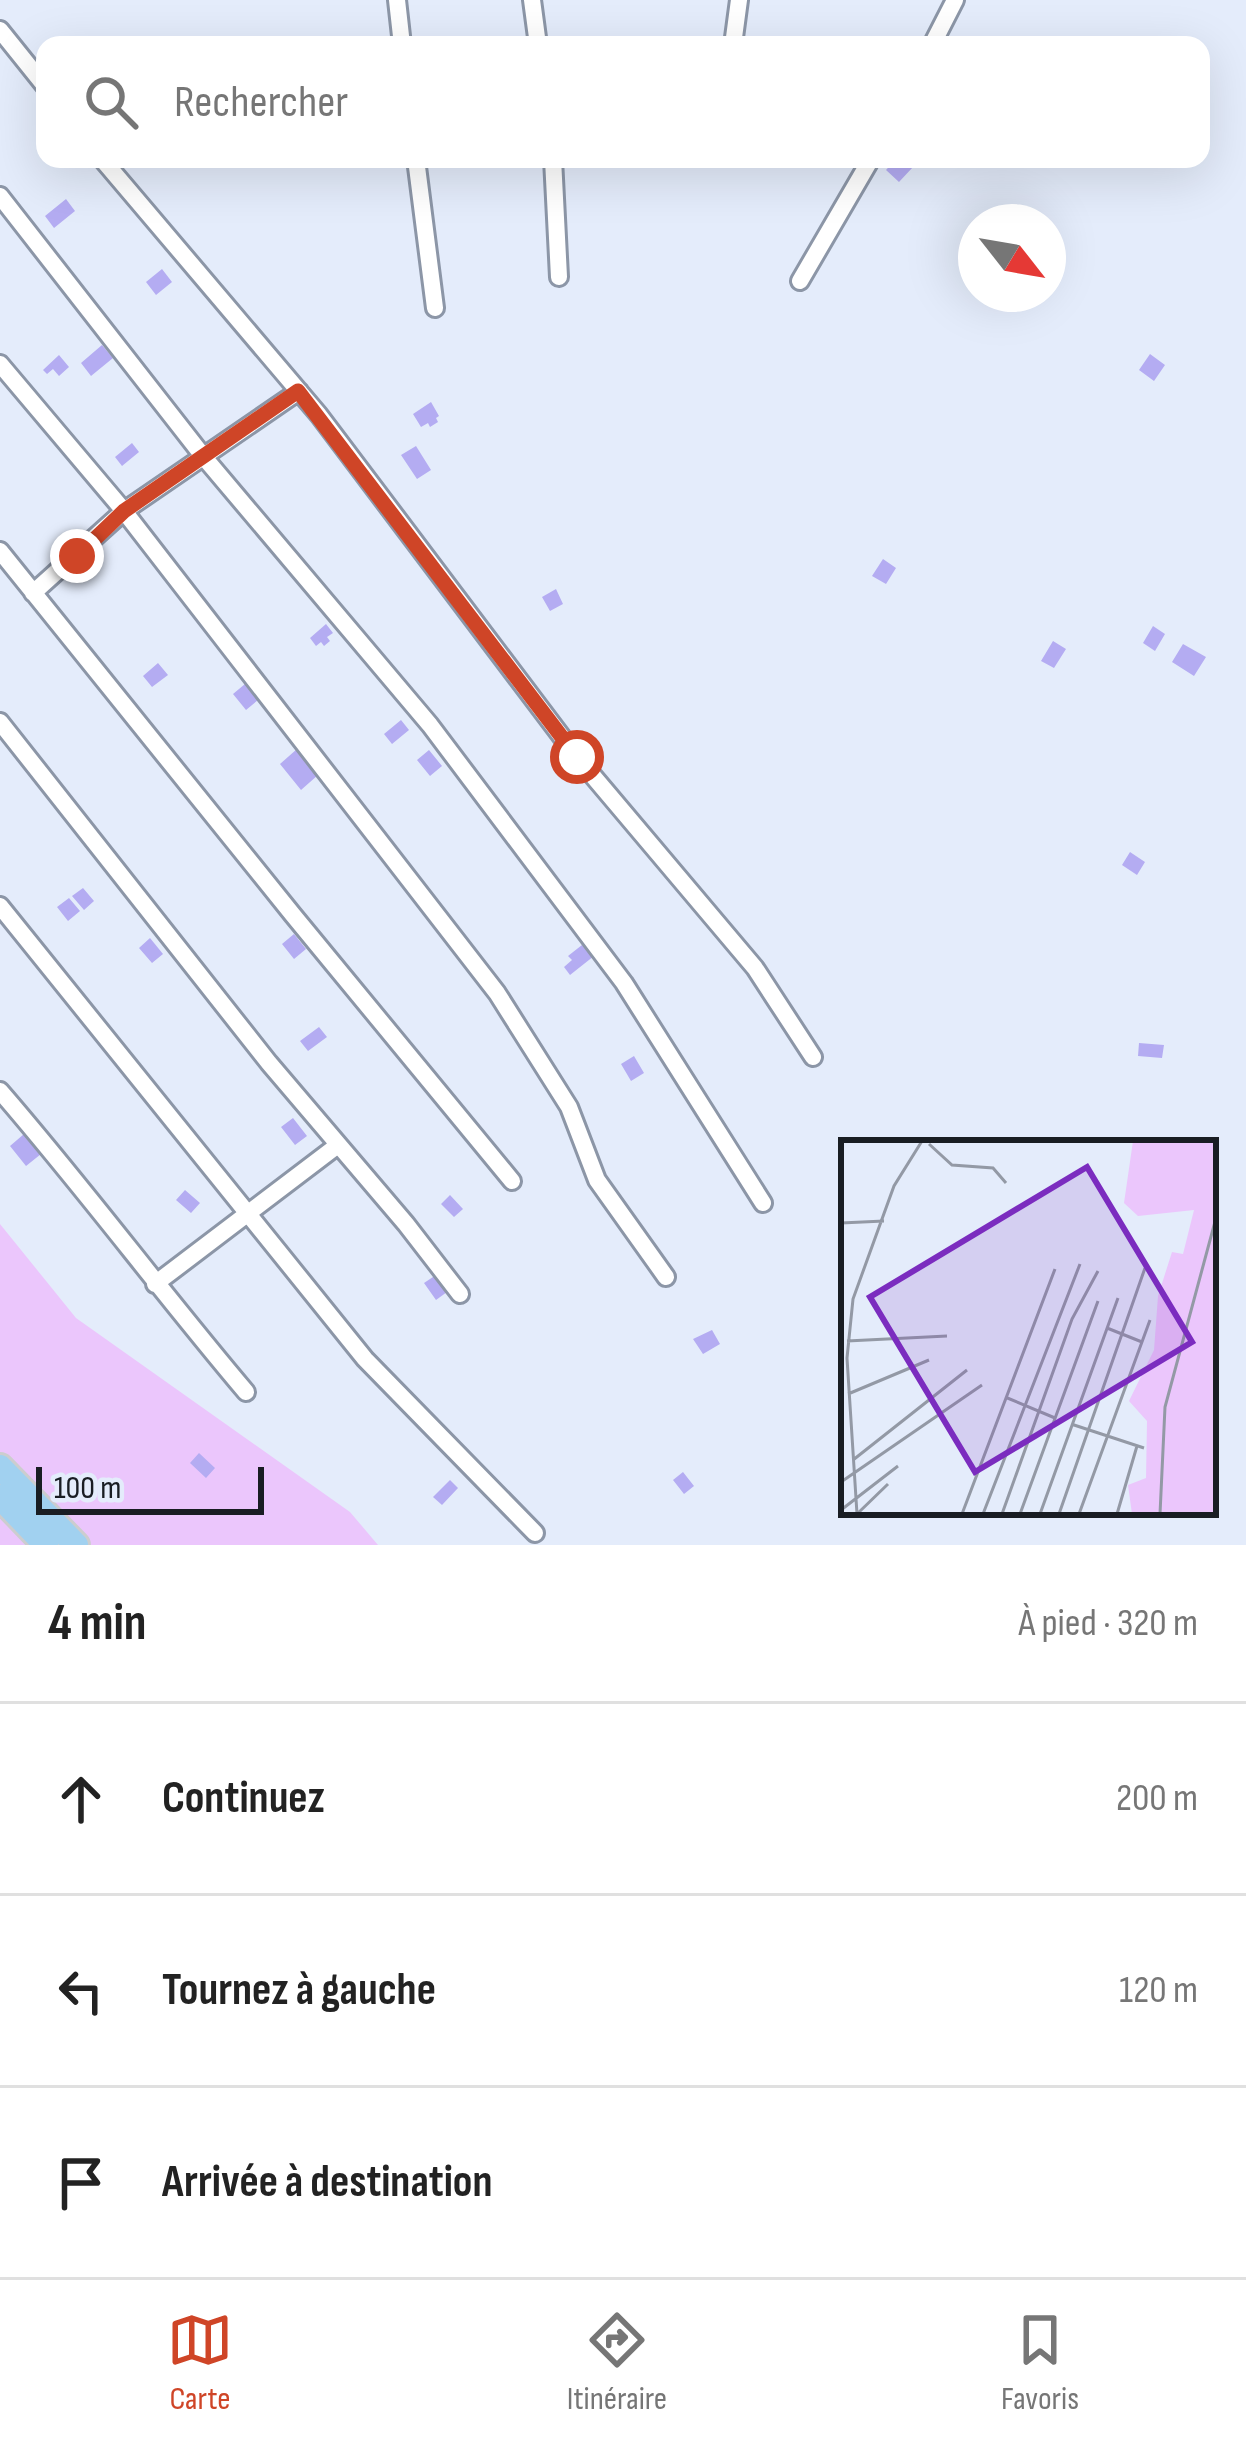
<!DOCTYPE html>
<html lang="fr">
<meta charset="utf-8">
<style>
:root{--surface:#fff;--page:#f2f2f2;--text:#222;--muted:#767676;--line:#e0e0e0;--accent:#cf4527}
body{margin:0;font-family:"Sofia Sans Condensed",sans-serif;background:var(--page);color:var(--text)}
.compass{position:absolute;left:958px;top:204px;width:108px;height:108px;border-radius:50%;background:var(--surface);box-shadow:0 12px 48px #0002;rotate:121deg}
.scale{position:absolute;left:36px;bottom:30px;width:228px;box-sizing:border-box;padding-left:12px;border:6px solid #191d23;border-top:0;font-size:33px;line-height:42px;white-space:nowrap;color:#191d23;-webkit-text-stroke:9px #e4ecfb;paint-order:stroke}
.stop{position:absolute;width:36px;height:36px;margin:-27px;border:9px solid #cf4527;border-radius:50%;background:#fff}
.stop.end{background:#cf4527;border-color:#fff;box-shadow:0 3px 12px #0008}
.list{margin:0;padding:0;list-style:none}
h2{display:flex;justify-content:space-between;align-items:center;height:156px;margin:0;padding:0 48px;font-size:51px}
h2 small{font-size:39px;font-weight:400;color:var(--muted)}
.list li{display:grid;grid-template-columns:78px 1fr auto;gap:36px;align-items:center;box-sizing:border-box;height:192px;padding:0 48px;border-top:3px solid var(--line)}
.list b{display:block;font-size:45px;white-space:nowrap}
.list em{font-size:39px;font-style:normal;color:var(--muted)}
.icon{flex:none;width:66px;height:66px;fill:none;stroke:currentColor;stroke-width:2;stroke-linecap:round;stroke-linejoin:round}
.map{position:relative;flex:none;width:1246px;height:1545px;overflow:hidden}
.search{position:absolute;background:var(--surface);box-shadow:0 12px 48px #0002;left:36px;right:36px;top:36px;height:132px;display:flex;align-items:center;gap:30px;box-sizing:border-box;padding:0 42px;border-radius:24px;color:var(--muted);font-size:45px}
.sheet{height:732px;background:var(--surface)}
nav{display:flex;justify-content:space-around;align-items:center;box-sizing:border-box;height:168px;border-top:3px solid var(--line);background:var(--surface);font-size:33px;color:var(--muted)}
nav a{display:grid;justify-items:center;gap:6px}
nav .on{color:var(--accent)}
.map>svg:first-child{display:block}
</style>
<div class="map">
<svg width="1246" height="1545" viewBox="0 0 1246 1545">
<rect width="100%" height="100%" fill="#e4ecfb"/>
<!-- green -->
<path fill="#ebc6fc" d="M 0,1224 L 76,1318 L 350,1512 L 378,1545 L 0,1545 Z"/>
<!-- building -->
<path fill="#b4acf2" d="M 896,159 L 904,159 L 913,167 L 899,182 L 886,170 Z
M 66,199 L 75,211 L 54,228 L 45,216 Z
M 162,269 L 172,282 L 156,295 L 146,282 Z
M 102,345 L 113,358 L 91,376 L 81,363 Z
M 1150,354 L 1165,365 L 1154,381 L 1139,370 Z
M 59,355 L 69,367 L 59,376 L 53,369 L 47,374 L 43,370 Z
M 431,402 L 439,416 L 436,418 L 438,422 L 430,427 L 428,423 L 421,427 L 413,414 Z
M 132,443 L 139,452 L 122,466 L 115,457 Z
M 416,446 L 431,470 L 417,479 L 401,455 Z
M 883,559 L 896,568 L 886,584 L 872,576 Z
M 556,589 L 563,604 L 550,611 L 542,597 Z
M 326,624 L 333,633 L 327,637 L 330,641 L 324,646 L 321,642 L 316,646 L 310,638 Z
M 1153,626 L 1165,634 L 1155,651 L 1143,643 Z
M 1053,641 L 1066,649 L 1054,668 L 1041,661 Z
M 1183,644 L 1206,657 L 1194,676 L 1172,662 Z
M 158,663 L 168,675 L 152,687 L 143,676 Z
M 245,684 L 258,700 L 246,710 L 233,694 Z
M 401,720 L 409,730 L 392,744 L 384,734 Z
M 297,749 L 318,775 L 301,790 L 280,764 Z
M 429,750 L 442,766 L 430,776 L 417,760 Z
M 1130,852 L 1145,862 L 1137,875 L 1122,865 Z
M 83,888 L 94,901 L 84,910 L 72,896 Z
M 69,898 L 80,911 L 68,921 L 57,907 Z
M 294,934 L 306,949 L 294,959 L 282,944 Z
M 150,938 L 163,954 L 152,963 L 139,948 Z
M 582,945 L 594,956 L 570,975 L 564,967 L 572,960 L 568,956 Z
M 319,1027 L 327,1037 L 308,1051 L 300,1041 Z
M 1139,1043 L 1164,1045 L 1162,1058 L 1138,1056 Z
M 634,1056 L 644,1073 L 631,1081 L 621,1064 Z
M 293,1118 L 307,1136 L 295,1145 L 281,1127 Z
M 24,1134 L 41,1154 L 26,1166 L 10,1146 Z
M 185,1190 L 200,1203 L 191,1213 L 176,1200 Z
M 450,1195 L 463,1209 L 454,1217 L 441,1204 Z
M 436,1275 L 447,1292 L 436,1300 L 424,1283 Z
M 712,1330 L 720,1344 L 703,1354 L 693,1339 Z
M 199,1453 L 215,1468 L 206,1478 L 190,1463 Z
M 683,1472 L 694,1486 L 684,1494 L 673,1480 Z
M 450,1480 L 458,1488 L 442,1505 L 433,1497 Z"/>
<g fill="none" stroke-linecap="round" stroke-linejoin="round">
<!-- minor casing -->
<g stroke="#8c96a7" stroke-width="22">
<path id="minor" d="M 397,0 L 402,45
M 532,0 L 538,45
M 0,30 L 45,86
M 733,45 L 739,0
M 932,45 L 955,0
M 102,159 L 319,415 L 577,757 L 755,968 L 813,1057
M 416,159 L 435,308
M 553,159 L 559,277
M 0,196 L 203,456 L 430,725 L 624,983 L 763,1203
M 800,281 L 871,159
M 0,364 L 124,511 L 497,993 L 569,1107 L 597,1180 L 666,1277
M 0,551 L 293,915 L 512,1181
M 33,593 L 124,511 L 299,391
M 0,722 L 269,1063 L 406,1224 L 460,1294
M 0,906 L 365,1359 L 535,1533
M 0,1091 C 85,1189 162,1293 246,1392
M 155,1284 L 338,1145"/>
</g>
<!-- highway casing -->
<g stroke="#cccdcf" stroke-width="30">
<path id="highway" d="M 0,1467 L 76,1545
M 0,1497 L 46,1545"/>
</g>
<!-- minor -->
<use href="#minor" stroke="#fff" stroke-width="16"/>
<!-- highway -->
<use href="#highway" stroke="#a1d1f0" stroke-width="24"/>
</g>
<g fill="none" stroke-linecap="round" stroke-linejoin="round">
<!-- route -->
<path stroke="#cf4527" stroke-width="15" d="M 77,556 L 124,511 L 298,391 L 577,757"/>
</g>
<!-- overview -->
<g transform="translate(841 1140)">
<rect width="375" height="375" fill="#e4ecfb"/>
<path d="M 292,1 L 375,1 L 375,374 L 291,374 L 287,345 L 305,338 L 306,281 L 288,261 L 313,210 L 317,156 L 331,112 L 342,114 L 353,70 L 297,76 L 283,63 Z" fill="#ebc6fc"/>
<path fill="none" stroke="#9399a5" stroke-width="3" d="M 88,4 L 111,25 L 152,28 L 165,43M 0,83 L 43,81M 266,188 L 301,202M 6,201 L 106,196M 7,254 L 88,220M 164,257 L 214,278M 230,284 L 303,308M 12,320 L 126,230M 0,342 L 141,245M 0,370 L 57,326M 16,374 L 6,218 L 12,159 L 53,46 L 81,1M 16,374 L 47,344M 121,374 L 214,129M 142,374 L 239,124M 161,374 L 231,179 L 257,131M 179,374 L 257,161M 199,374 L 277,158M 218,374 L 304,128M 238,374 L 309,180M 276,374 L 296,306M 319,374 L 324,267 L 375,78"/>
<path fill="#7b2cbf" fill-opacity="0.15" stroke="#7b2cbf" stroke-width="6" d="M 246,27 L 351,202 L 134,332 L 29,157 Z"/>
<rect width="375" height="375" fill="none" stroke="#191d23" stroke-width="6"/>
</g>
</svg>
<svg class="compass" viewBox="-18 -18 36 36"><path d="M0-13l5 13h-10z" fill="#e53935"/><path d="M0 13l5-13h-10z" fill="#767676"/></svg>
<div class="scale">100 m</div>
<div class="stop" style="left:577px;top:757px"></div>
<div class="stop end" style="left:77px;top:556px"></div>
<div class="search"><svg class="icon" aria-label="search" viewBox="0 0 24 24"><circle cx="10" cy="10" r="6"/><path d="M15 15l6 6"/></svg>Rechercher</div>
</div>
<section class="sheet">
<h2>4 min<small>À pied · 320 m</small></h2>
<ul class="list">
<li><svg class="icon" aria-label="ahead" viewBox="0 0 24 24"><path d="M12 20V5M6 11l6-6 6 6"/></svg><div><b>Continuez</b></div><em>200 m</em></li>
<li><svg class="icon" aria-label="left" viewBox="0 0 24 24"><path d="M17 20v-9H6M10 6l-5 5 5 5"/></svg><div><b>Tournez à gauche</b></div><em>120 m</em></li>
<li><svg class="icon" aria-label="arrive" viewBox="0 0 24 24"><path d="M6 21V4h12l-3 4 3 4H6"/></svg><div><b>Arrivée à destination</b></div></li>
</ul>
</section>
<nav>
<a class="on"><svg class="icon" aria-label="map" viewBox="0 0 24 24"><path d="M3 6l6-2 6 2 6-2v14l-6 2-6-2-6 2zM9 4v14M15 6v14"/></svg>Carte</a>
<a><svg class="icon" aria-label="directions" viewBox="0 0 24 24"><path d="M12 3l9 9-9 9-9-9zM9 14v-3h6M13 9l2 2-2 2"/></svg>Itinéraire</a>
<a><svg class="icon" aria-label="saved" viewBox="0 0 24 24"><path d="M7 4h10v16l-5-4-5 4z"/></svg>Favoris</a>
</nav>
